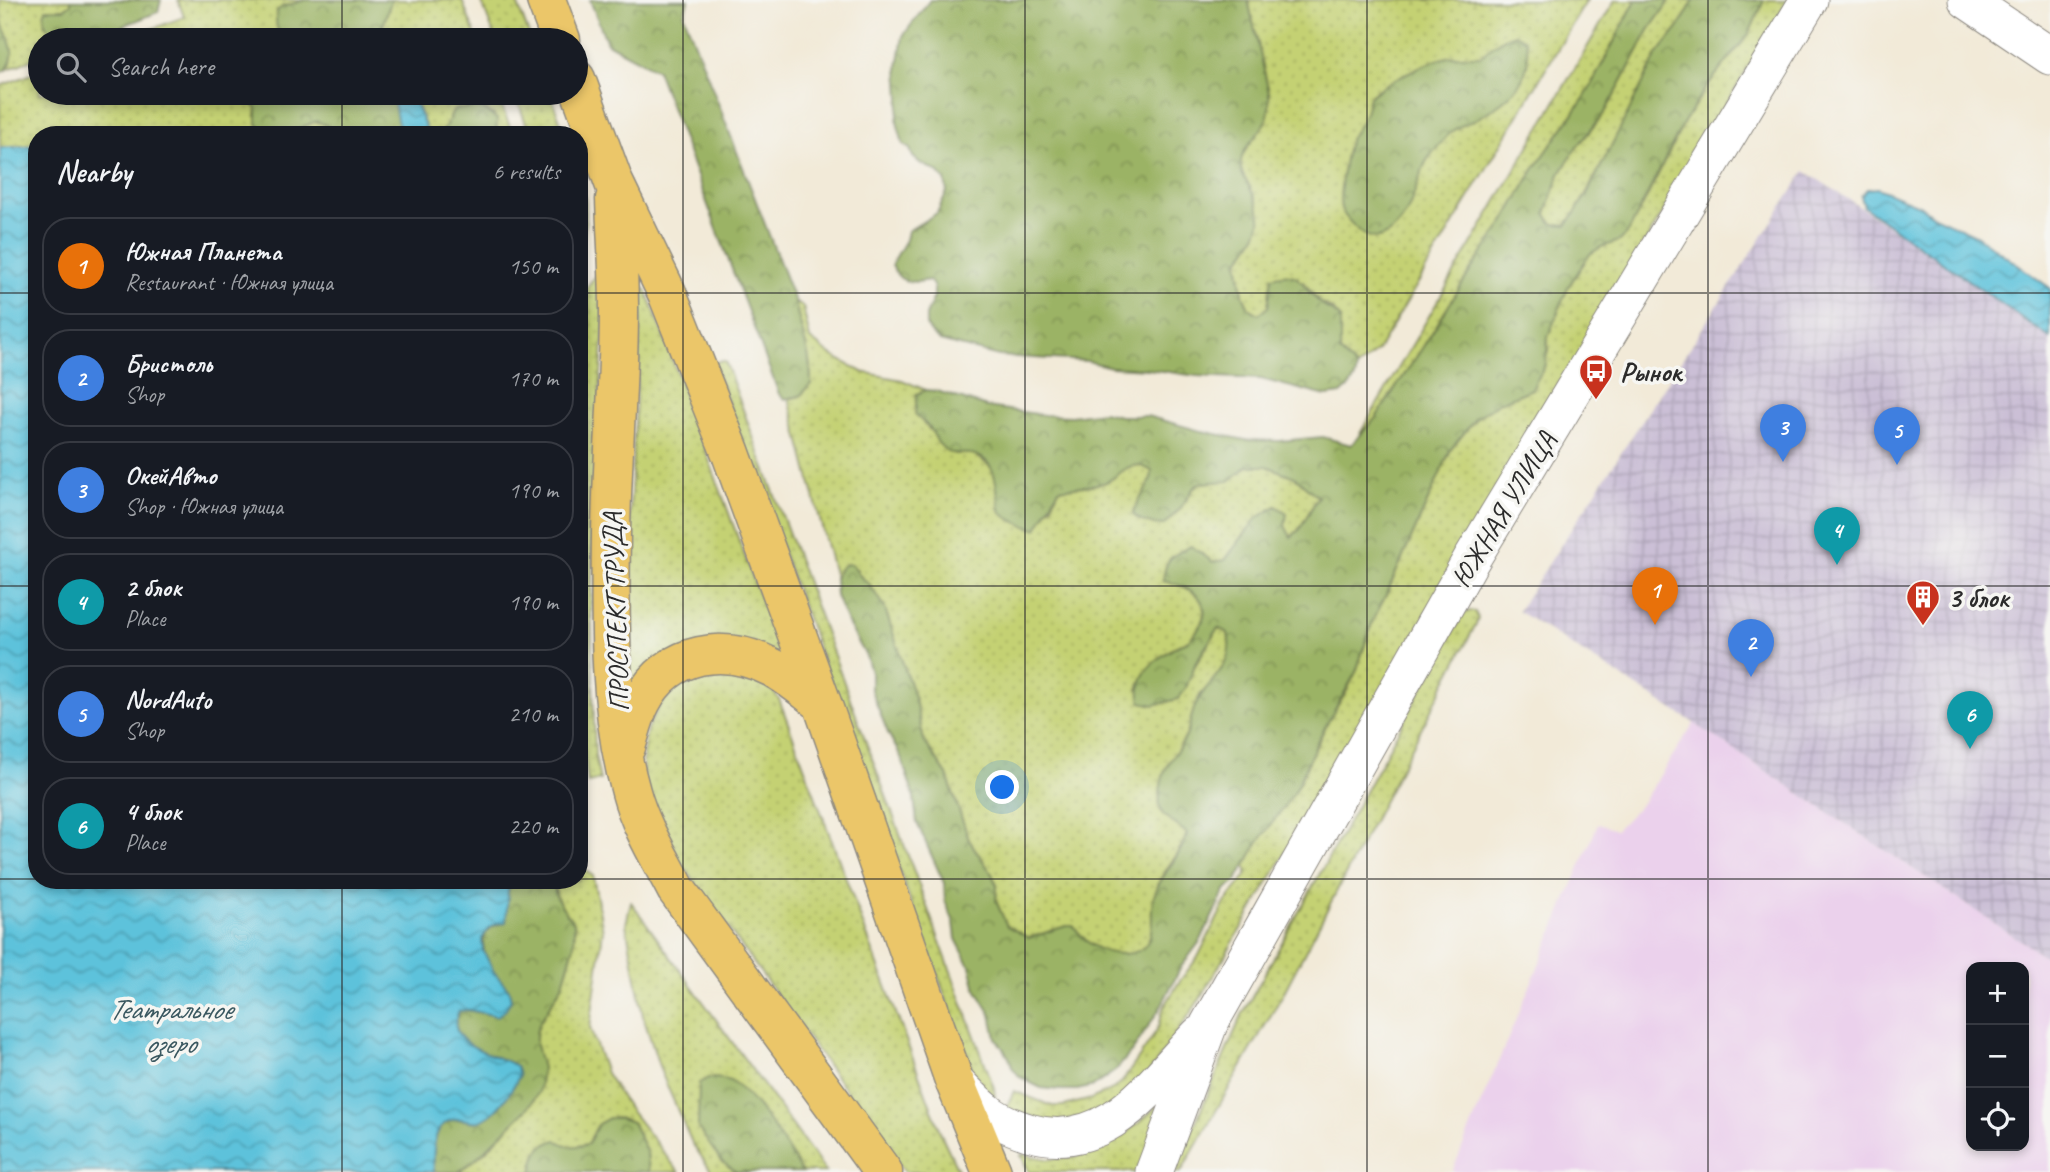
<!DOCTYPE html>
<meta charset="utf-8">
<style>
:root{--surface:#171b24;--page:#242831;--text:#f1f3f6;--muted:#9ea1a6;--line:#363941;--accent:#0f766e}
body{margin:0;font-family:Caveat,sans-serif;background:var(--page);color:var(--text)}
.controls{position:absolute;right:21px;bottom:21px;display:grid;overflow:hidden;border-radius:14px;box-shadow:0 4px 10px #0003}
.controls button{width:63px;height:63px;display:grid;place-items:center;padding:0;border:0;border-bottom:2px solid var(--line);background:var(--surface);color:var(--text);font:35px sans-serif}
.you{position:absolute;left:1003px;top:788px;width:24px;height:24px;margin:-18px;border:5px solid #fff;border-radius:50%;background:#1a73e8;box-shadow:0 0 0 10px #1a73e833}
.badge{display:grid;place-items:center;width:46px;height:46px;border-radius:50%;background:var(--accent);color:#fff;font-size:23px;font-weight:700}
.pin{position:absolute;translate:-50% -58px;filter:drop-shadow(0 2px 4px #0008)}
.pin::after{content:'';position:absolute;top:37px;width:24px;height:21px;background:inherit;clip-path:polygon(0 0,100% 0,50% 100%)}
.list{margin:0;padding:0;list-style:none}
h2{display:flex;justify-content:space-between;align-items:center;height:91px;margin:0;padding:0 28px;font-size:30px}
h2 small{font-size:23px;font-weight:400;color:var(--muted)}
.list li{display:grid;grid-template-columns:46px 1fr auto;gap:21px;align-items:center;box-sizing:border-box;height:98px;margin:0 14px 14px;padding:0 14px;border:2px solid var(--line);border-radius:28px}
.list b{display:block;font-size:26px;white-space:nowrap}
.list p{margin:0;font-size:23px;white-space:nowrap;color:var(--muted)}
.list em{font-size:23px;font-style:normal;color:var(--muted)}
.icon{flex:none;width:38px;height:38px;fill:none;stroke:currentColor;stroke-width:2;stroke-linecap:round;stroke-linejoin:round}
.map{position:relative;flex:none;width:2050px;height:1172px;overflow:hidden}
.search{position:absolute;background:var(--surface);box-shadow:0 4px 10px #0003;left:28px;top:28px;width:560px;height:77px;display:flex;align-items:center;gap:18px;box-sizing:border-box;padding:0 24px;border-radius:38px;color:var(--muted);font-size:26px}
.panel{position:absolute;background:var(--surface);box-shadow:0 4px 10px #0003;left:28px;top:126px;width:560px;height:763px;border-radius:28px}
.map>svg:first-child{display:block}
</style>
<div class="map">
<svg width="2050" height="1172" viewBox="0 0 2050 1172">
<defs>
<pattern id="industrial-grid" width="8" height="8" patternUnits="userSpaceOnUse" patternTransform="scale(1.75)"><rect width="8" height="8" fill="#cbbfd6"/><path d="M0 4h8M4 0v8" fill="none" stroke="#aea4b8"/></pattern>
<pattern id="green-dots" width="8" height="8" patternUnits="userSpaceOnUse" patternTransform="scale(1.75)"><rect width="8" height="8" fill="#c4d173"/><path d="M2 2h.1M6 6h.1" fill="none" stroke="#a9b464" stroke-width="1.8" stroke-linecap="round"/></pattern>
<pattern id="forest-crowns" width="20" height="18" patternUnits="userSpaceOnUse" patternTransform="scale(1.75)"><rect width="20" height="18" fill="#9bb365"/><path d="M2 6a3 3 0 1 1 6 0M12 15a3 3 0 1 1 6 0" fill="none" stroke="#7f9253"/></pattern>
<pattern id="water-waves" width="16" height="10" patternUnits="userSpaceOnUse" patternTransform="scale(1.75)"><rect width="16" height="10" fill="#5dc2db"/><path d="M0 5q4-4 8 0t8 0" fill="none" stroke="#4d9eb2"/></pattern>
</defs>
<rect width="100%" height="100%" fill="#f6f6f2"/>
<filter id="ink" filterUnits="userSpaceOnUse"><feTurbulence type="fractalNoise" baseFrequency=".0143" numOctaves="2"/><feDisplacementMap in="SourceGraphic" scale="14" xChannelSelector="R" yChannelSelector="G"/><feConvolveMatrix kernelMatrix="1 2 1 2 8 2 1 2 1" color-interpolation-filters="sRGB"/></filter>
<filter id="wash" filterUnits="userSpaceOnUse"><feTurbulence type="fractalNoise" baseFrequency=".00686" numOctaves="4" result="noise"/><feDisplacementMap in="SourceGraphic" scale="28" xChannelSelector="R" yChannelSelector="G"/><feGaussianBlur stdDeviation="1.57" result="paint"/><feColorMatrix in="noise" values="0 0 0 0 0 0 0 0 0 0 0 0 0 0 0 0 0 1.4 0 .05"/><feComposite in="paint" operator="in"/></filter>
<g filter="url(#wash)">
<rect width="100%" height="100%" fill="#f2ead8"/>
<!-- built -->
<path fill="#ebd1ec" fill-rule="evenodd" d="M 1694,723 L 2050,960 L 2050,1172 L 1452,1172 L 1598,824 L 1616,830 L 1642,803 ZM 1971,967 L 2024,967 L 2024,1146 L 1971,1146 Z"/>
<!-- industrial -->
<path fill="url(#industrial-grid)" d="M 1805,171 L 1880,220 L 2050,338 L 2050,960 L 1694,723 L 1518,611 Z"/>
<!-- green -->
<path fill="url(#green-dots)" stroke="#787e4f" stroke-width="2" d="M 0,0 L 71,0 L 71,4 L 44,24 L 61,40 L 40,40 L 40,56 L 6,70 L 11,63 C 7,41 0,22 0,0 Z
M 178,0 L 305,0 L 282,7 L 280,36 L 286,40 L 122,40 L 184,17 Z
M 391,0 L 462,0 L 477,40 L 390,40 L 381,33 Z
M 481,0 L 516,0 L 531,40 L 496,40 Z
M 1248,0 L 1587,0 L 1378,350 L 1357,368 L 1340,352 L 1340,318 L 1332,309 L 1320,303 L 1304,282 L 1270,287 L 1268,307 L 1259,314 L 1249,308 L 1243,295 L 1238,262 C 1257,235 1269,223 1251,189 C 1245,179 1239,174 1241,160 C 1244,145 1261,134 1267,119 C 1270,111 1269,101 1269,92 Z
M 1615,0 L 1636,0 L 1585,97 L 1535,168 L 1503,224 L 1474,265 L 1423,347 L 1375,419 L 1358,437 Z
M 1670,0 L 1694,0 L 1679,27 L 1657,55 L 1620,131 L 1574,216 L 1566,225 L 1553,224 L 1546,213 L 1560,174 L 1574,151 L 1606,111 L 1649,30 Z
M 1764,0 L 1788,0 L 1196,1005 L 1142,1083 L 1101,1114 L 1052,1123 L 1006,1108 L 1014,1091 L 1052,1106 L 1064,1106 L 1091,1099 L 1113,1089 L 1122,1082 L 1149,1043 L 1159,1026 L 1163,1009 L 1179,982 L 1198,957 L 1225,903 L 1247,874 L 1247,869 L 1244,867 L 1258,842 L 1295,791 L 1331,715 L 1345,695 L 1356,672 L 1373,620 L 1386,595 L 1451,449 L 1476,418 L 1498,403 L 1532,389 L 1548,351 L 1548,337 L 1552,324 L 1568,287 L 1590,254 L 1601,247 L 1620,241 L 1641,209 L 1684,122 L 1707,86 L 1749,34 Z
M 40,71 L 40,93 L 247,93 L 248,101 L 257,108 L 256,116 L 266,132 L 275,135 L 37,135 L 37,145 L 0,148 L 0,86 Z
M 411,93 L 497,93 L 513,135 L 496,135 L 497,130 L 494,115 L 479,107 L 454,110 L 441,135 L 429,135 Z
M 515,93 L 550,93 L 565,135 L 530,135 Z
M 313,122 L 321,122 L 329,126 L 329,135 L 290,135 C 297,127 304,127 313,122 Z
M 579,175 C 590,205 586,228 579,258 Z
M 599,271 L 604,321 L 593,520 L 591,617 L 595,756 L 600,780 L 588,783 L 582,736 L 583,549 L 590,326 L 587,287 Z
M 646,289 L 782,657 L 634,688 L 631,681 L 629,529 L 642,290 Z
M 795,302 L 803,307 L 810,339 L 831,355 L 862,372 L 902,380 L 926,390 L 916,394 L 923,423 L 935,435 L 938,443 L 956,454 L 974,454 L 992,468 L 998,485 L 1001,513 L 1051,508 L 1059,489 C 1073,487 1089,486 1103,483 C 1122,478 1126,455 1152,471 L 1152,480 L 1148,488 L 1180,509 L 1193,489 L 1200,483 L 1229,480 L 1248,466 L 1267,466 L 1295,477 L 1318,497 L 1299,530 L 1291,537 L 1284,526 L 1249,528 L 1225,560 L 1213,562 L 1202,554 L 1163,581 C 1198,587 1220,606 1190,639 C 1186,643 1181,643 1176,646 C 1159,657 1142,670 1138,690 L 1186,688 L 1190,674 L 1218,628 L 1228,633 L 1230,644 L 1228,656 L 1217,678 L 1200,695 L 1186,736 L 1166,768 L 1161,790 L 1160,801 L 1170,820 L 1187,833 C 1181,854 1165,866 1158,885 C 1153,902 1156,923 1149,939 C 1141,960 1107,956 1092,945 C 1084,941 1079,932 1073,926 L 1066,926 L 1029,938 L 1007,927 L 996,901 L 997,886 L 992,874 L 969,840 L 947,775 L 924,741 L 915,700 L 885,609 L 870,585 L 859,575 L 857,569 L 841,568 L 835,578 L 789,399 L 800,396 L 811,384 C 812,356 800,329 795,302 Z
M 718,361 L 725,361 L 994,1088 L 995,1098 L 978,1082 L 968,1058 L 714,364 Z
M 1469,611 L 1475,612 L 1478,618 L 1476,624 L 1283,994 L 1181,1172 L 1174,1172 L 1242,1015 L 1463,614 Z
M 709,673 C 739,674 760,670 779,699 L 941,1134 L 959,1172 L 905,1172 L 679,860 L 643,778 L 643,754 L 647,729 L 660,705 L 684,682 Z
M 579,866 L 593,876 L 603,931 L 590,1028 L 606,1073 L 627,1106 L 679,1172 L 649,1172 L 647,1153 L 632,1122 L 620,1118 L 609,1118 L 588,1144 L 537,1153 L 532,1172 L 458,1172 L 486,1151 L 533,1102 C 551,1068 528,1051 539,1023 C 544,1012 553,1002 559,991 C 566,979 578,937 574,923 C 573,923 567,916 567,915 C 558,904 555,894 554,880 L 579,880 Z
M 631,902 L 826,1172 L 712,1172 L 692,1143 L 661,1072 L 643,1016 L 626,924 Z
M 1162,1100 L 1143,1172 L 1029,1172 L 1021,1155 L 1024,1154 C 1033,1156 1042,1159 1051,1159 C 1094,1160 1135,1131 1162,1100 Z"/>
<!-- forest -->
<path fill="url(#forest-crowns)" stroke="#636f48" stroke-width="2" d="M 71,0 L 161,0 L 158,12 L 93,38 L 61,40 C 50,32 39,23 46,9 L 64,9 L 71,4 Z
M 305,0 L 391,0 L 391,1 L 380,33 L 375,40 C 371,39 334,36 331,36 C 307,44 270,49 277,11 L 282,7 Z
M 590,0 L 688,0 L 684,15 L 795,302 C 800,330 812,357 811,384 L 800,396 L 784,399 L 779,394 L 657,70 L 607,43 Z
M 930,0 L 1248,0 L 1269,93 C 1269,101 1270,111 1267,119 C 1261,134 1244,145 1241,160 C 1239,174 1246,179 1251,190 C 1270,225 1257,234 1238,262 L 1243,295 L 1249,308 L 1259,314 L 1268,307 L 1272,277 C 1300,268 1301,284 1318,301 C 1324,307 1333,311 1340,318 L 1340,352 L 1357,368 L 1355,378 L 1350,386 L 1341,394 L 1326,396 L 1261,379 L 1197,376 L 1148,369 L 1111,367 L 1087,361 L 999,356 L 940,341 L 932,334 L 926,325 L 926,315 L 934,297 L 934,287 L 929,280 C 911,284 897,283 892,264 L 906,240 L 908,231 L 937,213 L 947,192 L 945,180 L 938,172 L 920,163 L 913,157 L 910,149 L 903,144 L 897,122 L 900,98 L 898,67 L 903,36 Z
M 1636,0 L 1670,0 L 1649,30 L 1606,111 L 1574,151 L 1560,174 L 1546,213 L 1553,224 L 1567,225 L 1587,194 L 1657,55 L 1679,27 L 1694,0 L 1764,0 L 1749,34 L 1707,86 L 1684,122 L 1629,231 L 1620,241 L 1601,247 L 1590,254 L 1568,287 L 1548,337 L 1546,364 L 1532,389 L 1498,403 L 1476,418 L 1451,449 L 1386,595 L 1373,620 L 1356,672 L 1318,740 L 1295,791 L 1258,843 L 1235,883 L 1225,890 L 1201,940 L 1181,967 L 1159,1010 L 1133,1050 L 1116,1070 L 1094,1086 L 1077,1090 L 1060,1090 L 1041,1088 L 1031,1083 L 1020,1077 L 1012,1067 L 1010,1059 L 996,1038 L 991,1014 L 976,989 L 970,966 L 956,939 L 954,922 L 945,901 L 944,883 L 917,823 L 914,797 L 901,757 L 888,733 L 871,690 L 871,672 L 866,656 L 846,620 L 836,596 L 835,578 L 840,568 L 846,564 L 852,564 L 859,575 L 870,585 L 885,609 L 915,700 L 924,741 L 947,775 L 969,840 L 992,874 L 997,886 L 996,901 L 1007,926 L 1029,938 L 1066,926 L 1073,926 C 1079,932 1085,941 1092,945 C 1107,956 1141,960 1149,939 C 1155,925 1149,909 1154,896 C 1161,873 1181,857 1187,834 C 1180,826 1168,821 1162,813 C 1156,802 1162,776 1167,766 C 1173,755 1183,745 1187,734 C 1191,720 1193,705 1202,694 C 1217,673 1234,663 1228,633 L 1218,628 L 1196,662 L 1186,688 L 1178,699 L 1154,705 L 1141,702 C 1134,674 1154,660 1176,647 C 1180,644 1186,643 1190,639 C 1221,607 1197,587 1163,581 C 1165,558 1171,556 1191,546 L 1213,562 L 1225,560 L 1256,519 L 1276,506 L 1287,513 L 1285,526 L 1291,537 L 1299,530 L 1318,497 L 1295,477 L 1267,466 L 1248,466 L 1229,481 L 1200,483 L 1193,489 L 1180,509 L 1164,525 C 1151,525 1143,523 1133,515 C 1136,497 1152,489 1152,471 C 1127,455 1121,478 1103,483 C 1089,486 1073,487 1059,489 L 1037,529 C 1023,526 1012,522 1001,513 C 995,493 1001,463 975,455 C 966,452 956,455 947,452 L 938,443 L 930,428 L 915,415 L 917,394 L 926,390 L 937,391 L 987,407 L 1044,415 L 1071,416 L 1103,412 L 1120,416 L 1147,416 L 1197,430 L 1245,440 L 1279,441 L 1323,437 L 1351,445 L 1375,419 L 1423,347 L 1474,265 L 1503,224 L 1535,168 L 1585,97 Z
M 0,20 C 8,37 23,61 0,73 Z
M 1515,34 L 1525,40 C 1537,79 1508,100 1478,118 C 1466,125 1455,126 1446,137 C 1440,145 1431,153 1426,162 C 1413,187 1412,226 1381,237 C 1369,242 1358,230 1350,222 C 1347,218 1342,213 1341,208 C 1338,198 1345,151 1350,140 C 1352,133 1357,129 1361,122 C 1366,115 1366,105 1369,97 C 1383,83 1428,61 1448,57 C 1458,55 1471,56 1481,56 C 1492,46 1500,38 1515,34 Z
M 247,93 L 273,93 L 275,97 L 290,99 L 296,93 L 391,93 C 397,107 396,122 404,135 L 329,135 L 328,126 L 317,121 C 298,128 275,146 257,124 L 257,108 L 248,101 Z
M 479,107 L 497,119 L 496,135 L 441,135 L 454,110 Z
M 511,880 L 554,880 L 555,893 L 560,904 L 574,923 L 574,946 L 563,984 L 540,1022 L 536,1033 L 536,1045 L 542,1068 L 539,1092 L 526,1110 L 476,1159 L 458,1172 L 434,1172 C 433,1153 431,1120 458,1119 C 465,1119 472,1123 479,1121 C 497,1115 511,1092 519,1076 L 516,1066 C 494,1052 442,1047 459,1011 L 468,1010 L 487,1014 L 509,990 C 489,971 464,930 506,922 L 508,891 Z
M 708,1078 C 715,1078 724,1078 730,1081 C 757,1097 785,1145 802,1172 L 737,1172 L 722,1162 L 698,1128 L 699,1083 Z
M 609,1118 L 620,1118 L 632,1122 L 647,1153 L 649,1172 L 532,1172 C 536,1154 537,1146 556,1140 C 567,1147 575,1148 588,1144 L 598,1124 Z"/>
<!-- water -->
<path fill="url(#water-waves)" stroke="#447683" stroke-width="2" d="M 391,93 L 411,93 L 429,135 L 404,135 C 394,122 397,107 391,93 Z
M 37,145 L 37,880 L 511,880 L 508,891 L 506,922 L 497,924 L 488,929 L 482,939 L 483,950 L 494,972 L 509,990 L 511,1000 L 505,1010 L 497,1016 L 468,1010 L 459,1011 C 442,1046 495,1053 516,1066 L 519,1076 C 511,1092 497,1114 480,1121 C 472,1123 466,1119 458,1119 C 431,1120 433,1153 434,1172 L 0,1172 L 0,148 Z
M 1877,188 L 1919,205 L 1934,216 L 1976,235 L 2050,288 L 2050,338 L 1864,207 L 1861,196 L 1867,189 Z"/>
</g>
<g filter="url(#ink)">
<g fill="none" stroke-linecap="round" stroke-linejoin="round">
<!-- minor casing -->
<g stroke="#8e8a82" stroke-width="39">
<path id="minor" d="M 1967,0 L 2050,56
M 954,1080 C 964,1090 974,1101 985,1110 C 997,1121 1012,1127 1028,1132 C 1106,1155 1151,1085 1199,1035
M 1154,1172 L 1209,1024 L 1471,560 L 1809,0"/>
</g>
<!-- major casing -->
<g stroke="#8e8a82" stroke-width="41">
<path id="major" d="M 546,0 L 561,40
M 576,79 L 614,183 L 667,293 L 730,451 L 822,703 L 954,1080 L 992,1172
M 615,199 C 616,236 619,273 619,310 C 619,385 612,459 611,533 C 610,617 608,711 631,792 C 640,826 660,858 676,889 L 883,1172
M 626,747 C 631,732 634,715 642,701 C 669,650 725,643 773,668 C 790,677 806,691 822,703"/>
</g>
<!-- minor -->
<use href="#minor" stroke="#fff" stroke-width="37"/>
<!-- major -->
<use href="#major" stroke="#ebc669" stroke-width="38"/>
</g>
</g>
<!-- grid -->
<path fill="none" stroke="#2b2b2b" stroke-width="2" stroke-opacity="0.55" d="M 342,0 L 342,40M 683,0 L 683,1172M 1025,0 L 1025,1172M 1367,0 L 1367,1172M 1708,0 L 1708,1172M 342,93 L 342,135M 0,293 L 37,293M 579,293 L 2050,293M 0,586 L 37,586M 579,586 L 2050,586M 0,879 L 37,879M 579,879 L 2050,879M 342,880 L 342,1172"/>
<!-- icons -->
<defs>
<g id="bus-pin" transform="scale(1.75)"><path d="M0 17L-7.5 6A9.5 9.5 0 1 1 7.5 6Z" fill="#c8321e" stroke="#f6f6f2"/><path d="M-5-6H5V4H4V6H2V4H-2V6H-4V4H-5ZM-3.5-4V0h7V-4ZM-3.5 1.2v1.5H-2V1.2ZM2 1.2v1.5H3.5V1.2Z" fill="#fff"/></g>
<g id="building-pin" transform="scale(1.75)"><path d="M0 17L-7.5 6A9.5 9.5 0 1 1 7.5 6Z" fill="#c8321e" stroke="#f6f6f2"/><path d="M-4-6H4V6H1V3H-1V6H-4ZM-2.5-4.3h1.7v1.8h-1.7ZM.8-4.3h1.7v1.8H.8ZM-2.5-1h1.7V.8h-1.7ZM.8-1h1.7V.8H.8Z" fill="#fff"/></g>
</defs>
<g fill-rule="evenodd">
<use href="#bus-pin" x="1596" y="371"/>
<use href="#building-pin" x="1923" y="597"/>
</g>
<g text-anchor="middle" stroke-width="7" stroke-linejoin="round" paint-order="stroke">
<!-- poi labels -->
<g font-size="28" font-weight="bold" fill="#2b2b2b" stroke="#f6f6f2" text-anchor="start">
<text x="1620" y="381">Рынок</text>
<text x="1948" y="607">3 блок</text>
</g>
<!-- street labels -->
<g font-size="28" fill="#2b2b2b" stroke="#f6f6f2">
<text transform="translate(1503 509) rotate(-59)" y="10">ЮЖНАЯ УЛИЦА</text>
<text transform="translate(615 612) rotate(-92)" y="10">ПРОСПЕКТ ТРУДА</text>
</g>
<!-- water labels -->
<g font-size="30" font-style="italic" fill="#3a5860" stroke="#f6f6f2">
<text x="170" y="1019">Театральное<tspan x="170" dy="34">озеро</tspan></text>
</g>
</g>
</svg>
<div class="controls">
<button>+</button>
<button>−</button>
<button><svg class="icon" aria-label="locate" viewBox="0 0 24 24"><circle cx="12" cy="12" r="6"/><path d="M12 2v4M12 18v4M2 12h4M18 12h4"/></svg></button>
</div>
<div class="you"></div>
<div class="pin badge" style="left:1655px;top:625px;background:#e8710a">1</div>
<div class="pin badge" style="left:1751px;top:677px;background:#3f7fe0">2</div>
<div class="pin badge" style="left:1783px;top:462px;background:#3f7fe0">3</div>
<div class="pin badge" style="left:1837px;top:565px;background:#0f9aa8">4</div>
<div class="pin badge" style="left:1897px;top:465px;background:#3f7fe0">5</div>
<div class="pin badge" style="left:1970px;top:749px;background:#0f9aa8">6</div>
<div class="search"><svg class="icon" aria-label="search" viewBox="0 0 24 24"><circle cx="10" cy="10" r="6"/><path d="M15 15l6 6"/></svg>Search here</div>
<section class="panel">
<h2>Nearby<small>6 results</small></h2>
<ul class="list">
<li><span class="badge" style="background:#e8710a">1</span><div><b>Южная Планета</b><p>Restaurant · Южная улица</p></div><em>150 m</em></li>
<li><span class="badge" style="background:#3f7fe0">2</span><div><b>Бристоль</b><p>Shop</p></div><em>170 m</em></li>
<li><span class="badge" style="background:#3f7fe0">3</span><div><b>ОкейАвто</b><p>Shop · Южная улица</p></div><em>190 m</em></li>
<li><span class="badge" style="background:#0f9aa8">4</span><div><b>2 блок</b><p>Place</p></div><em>190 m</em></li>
<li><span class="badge" style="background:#3f7fe0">5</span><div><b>NordAuto</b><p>Shop</p></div><em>210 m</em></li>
<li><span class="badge" style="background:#0f9aa8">6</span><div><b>4 блок</b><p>Place</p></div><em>220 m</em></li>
</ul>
</section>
</div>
